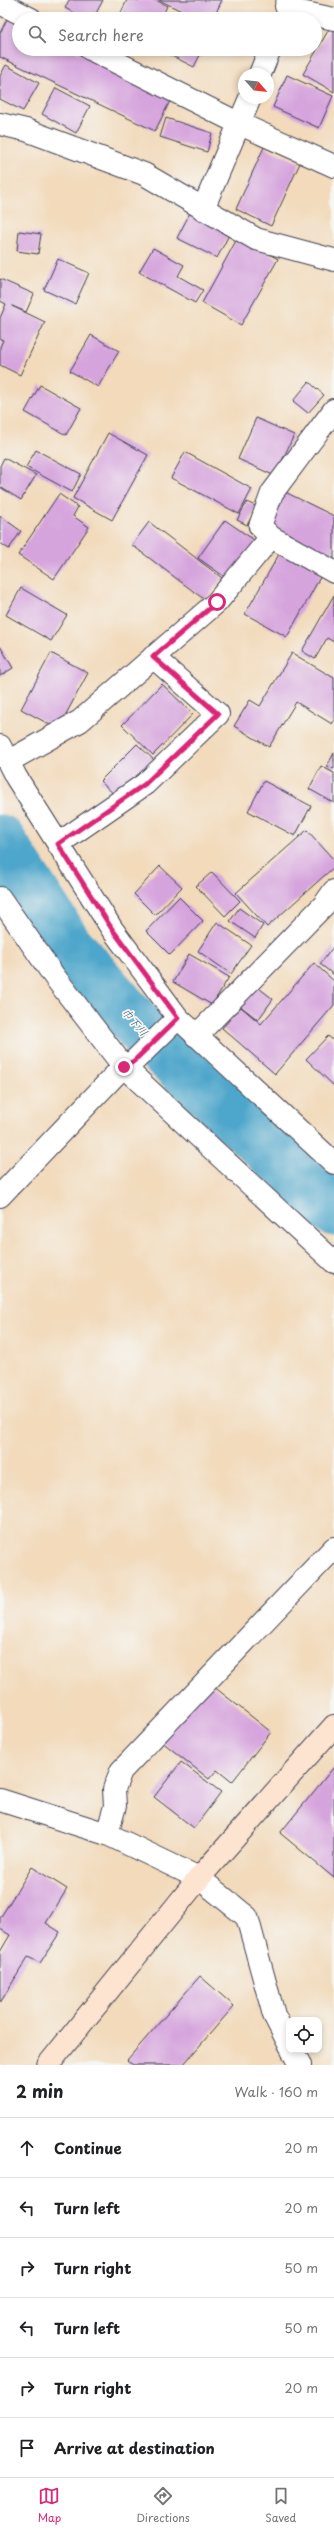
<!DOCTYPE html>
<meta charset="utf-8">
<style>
:root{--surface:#fff;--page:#f2f2f2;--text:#202124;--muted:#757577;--line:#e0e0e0;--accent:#db2777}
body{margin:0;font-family:"Playpen Sans","Klee One",sans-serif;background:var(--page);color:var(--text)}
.controls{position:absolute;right:12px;bottom:12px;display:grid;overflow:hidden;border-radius:8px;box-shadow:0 2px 6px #0003}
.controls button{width:36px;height:36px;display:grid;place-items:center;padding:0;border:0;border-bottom:1px solid var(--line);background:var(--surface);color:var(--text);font:20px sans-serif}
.compass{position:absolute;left:238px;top:68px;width:36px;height:36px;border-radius:50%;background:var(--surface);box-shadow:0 2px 6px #0003;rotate:117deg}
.stop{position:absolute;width:12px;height:12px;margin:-9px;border:3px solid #db2777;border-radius:50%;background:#fff}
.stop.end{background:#db2777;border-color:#fff;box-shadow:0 1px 4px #0008}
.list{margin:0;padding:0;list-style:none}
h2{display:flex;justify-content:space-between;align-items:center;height:52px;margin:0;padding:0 16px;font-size:17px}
h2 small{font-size:13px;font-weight:400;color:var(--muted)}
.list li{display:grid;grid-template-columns:26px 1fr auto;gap:12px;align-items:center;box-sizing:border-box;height:60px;padding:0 16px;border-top:1px solid var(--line)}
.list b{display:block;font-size:15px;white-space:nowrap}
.list em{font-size:13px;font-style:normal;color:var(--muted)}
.icon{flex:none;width:22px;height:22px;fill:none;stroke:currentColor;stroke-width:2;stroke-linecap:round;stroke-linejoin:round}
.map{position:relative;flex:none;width:334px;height:2065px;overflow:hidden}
.search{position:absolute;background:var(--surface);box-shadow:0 2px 6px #0003;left:12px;right:12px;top:12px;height:44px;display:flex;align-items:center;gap:10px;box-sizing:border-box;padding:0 14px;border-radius:22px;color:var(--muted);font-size:15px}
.sheet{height:412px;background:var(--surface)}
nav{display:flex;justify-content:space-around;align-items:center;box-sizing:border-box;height:56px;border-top:1px solid var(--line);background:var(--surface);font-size:11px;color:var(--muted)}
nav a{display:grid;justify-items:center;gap:2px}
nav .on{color:var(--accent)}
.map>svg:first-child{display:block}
</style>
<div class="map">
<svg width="334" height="2065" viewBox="0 0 334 2065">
<rect width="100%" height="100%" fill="#f6f6f2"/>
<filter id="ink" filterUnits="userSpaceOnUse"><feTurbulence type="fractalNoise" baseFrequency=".025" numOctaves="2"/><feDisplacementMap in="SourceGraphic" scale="8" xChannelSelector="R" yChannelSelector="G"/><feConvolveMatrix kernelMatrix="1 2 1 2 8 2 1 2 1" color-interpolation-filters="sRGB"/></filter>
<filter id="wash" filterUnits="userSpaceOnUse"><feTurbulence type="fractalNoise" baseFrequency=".012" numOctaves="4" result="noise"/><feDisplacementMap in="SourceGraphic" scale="16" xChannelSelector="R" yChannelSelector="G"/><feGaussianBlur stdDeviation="0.9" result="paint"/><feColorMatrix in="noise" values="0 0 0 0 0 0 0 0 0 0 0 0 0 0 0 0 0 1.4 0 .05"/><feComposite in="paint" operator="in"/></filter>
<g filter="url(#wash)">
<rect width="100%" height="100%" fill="#f2dabb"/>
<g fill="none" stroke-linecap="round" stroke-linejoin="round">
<!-- river -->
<path stroke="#4ea6cb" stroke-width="51" d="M 0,840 L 67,944 L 146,1035 L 334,1211"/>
</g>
<g id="blocks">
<!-- building -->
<path fill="#d6a4dd" d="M 69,0 L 103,0 L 93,19 L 86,19 L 65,8 Z
M 127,0 L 156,0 L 167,6 L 161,19 L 118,19 Z
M 159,0 L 222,0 L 213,19 L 198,19 Z
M 173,12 L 187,19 L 170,19 Z
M 7,19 L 19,25 L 19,49 L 71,49 L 172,97 L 155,131 L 0,57 L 0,33 Z
M 332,24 L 334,25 L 334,92 L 303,74 Z
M 158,49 L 203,49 L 194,67 Z
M 6,65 L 39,83 L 23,111 L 0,99 L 0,76 Z
M 287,75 L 333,96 L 319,128 L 273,107 Z
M 56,88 L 90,106 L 76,133 L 42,114 Z
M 166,118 L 212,133 L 207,152 L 160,137 Z
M 264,147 L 300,163 L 271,226 L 236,209 Z
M 190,213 L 230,233 L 217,258 L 177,238 Z
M 19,231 L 41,234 L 38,254 L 17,251 Z
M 238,237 L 278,259 L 241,325 L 202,303 Z
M 153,248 L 184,265 L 178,276 L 203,290 L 195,303 L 139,272 Z
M 58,259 L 89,273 L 75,304 L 44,290 Z
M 0,279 L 34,294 L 26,312 L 12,306 L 45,322 L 20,375 L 0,365 L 0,347 L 3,340 L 0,339 L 0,318 L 6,304 L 0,301 Z
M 91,335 L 119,351 L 98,387 L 70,371 Z
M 309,382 L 324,395 L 308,413 L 293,401 Z
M 40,385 L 81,408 L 66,435 L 25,412 Z
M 256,418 L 294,435 L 275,476 L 238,459 Z
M 108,433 L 148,455 L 112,520 L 73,498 Z
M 36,450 L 81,474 L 72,492 L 26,467 Z
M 185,452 L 252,489 L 239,514 L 171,478 Z
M 4,458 L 36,475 L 21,500 L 0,487 L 0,466 Z
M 283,491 L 334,516 L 334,562 L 266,528 Z
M 59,494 L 78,507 L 73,516 L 89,527 L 54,579 L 18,555 Z
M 247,502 L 257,507 L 247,525 L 237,520 Z
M 0,516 L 21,531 L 9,549 L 0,543 Z
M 225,520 L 257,542 L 229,580 L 198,558 Z
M 149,522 L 222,578 L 205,600 L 132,545 Z
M 282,549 L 323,572 L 287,637 L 245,614 Z
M 21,588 L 67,615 L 51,641 L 6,615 Z
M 334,595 L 334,642 L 327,638 L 315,659 L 302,651 Z
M 0,646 L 13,668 L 0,676 Z
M 51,653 L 88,673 L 58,729 L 21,709 Z
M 292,653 L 334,678 L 334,721 L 332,724 L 296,702 L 269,747 L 234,726 L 250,700 L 260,706 Z
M 162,684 L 193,714 L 153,755 L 122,725 Z
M 137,744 L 155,761 L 118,798 L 100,781 Z
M 334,753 L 334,769 L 327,766 Z
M 321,766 L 334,773 L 334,803 L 309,789 Z
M 264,781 L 311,806 L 295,836 L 248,811 Z
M 307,830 L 334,860 L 334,867 L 267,927 L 236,893 Z
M 160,866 L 182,887 L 155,915 L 134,894 Z
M 212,872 L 240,901 L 225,916 L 196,886 Z
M 179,897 L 203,921 L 170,955 L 146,931 Z
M 239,908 L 263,925 L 255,938 L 230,921 Z
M 217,922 L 251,945 L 231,974 L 198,951 Z
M 334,946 L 334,975 L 320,964 Z
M 189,954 L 229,977 L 212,1005 L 173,982 Z
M 314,963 L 334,981 L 334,1005 L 275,1074 L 222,1028 L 241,1007 L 261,1024 Z
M 255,985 L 273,999 L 258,1020 L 239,1005 Z
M 328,1036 L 334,1041 L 334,1086 L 306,1059 Z
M 208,1682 L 271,1732 L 232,1782 L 217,1770 L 209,1779 L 161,1741 Z
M 181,1762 L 221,1792 L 194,1828 L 154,1797 Z
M 334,1767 L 334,1878 L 280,1833 Z
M 32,1867 L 67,1889 L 46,1923 L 60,1932 L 40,1963 L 28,1957 L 0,2003 L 0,1952 L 10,1935 L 0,1929 L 0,1918 Z
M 200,1976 L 234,2006 L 183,2065 L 133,2065 L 127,2060 Z"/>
</g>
</g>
<g filter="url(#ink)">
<use href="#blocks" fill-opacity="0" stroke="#413e4e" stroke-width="1"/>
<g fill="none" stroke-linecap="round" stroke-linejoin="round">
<!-- street casing -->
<g stroke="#413e4e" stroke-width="24">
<path id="street" d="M 0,3 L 31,19
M 286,6 L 296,11 L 334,19
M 90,49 L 240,124 L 334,166
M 260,74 L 270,49
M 0,124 L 26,130 L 144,174 L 256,239 L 334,260
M 203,209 L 250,98
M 334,410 L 272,493 L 260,526 L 271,537 L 334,572
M 0,746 L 16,777 L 112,929 L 178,1018 L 334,1163
M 9,761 L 80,721 L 217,602 L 271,537
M 58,844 L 145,784 L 218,714 L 153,657
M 0,898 L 54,976 L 124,1067 L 334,1262
M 196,1036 L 324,905 L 334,891
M 0,1196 L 119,1071 L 134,1061 L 178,1018
M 0,1800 L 107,1834 L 199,1878 L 247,1917 L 274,2015 L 289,2044
M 107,1834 L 115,1806 L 114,1789 L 121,1771 L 334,1548
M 292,2050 L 300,2065"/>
</g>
<!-- secondary casing -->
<g stroke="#413e4e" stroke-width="24">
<path id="secondary" d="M 48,2065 L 199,1878 L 334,1726"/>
</g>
<!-- street -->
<use href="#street" stroke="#fff" stroke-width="22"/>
<!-- secondary -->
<use href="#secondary" stroke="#fde4d1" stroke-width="22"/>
</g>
</g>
<g fill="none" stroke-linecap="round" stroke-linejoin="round" filter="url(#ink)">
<!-- route -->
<path stroke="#db2777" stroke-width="5" d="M 124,1067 L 134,1061 L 178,1018 L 112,929 L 58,844 L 145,784 L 218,714 L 153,657 L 217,602"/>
</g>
<g text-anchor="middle" stroke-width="3.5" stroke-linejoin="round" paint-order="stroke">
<!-- water labels -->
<g font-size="11" font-style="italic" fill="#345775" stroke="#f6f6f2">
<text transform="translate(135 1022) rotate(49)" y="4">巾下川</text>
</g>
</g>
</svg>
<div class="controls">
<button><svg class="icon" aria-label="locate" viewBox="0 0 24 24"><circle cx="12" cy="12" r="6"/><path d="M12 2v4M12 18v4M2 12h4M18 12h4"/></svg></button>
</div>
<svg class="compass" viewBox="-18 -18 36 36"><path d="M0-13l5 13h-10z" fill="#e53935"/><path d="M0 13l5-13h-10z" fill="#757577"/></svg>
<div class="stop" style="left:217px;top:602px"></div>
<div class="stop end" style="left:124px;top:1067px"></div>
<div class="search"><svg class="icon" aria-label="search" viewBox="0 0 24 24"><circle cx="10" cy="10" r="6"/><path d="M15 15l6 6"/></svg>Search here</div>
</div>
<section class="sheet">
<h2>2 min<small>Walk · 160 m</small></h2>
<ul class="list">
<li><svg class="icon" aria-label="ahead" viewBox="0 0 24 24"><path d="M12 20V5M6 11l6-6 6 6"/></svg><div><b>Continue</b></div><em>20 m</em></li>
<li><svg class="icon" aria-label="left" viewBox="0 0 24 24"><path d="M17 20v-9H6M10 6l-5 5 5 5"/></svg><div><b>Turn left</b></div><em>20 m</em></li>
<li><svg class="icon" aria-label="right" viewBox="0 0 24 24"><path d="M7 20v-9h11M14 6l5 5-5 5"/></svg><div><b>Turn right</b></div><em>50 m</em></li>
<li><svg class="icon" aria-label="left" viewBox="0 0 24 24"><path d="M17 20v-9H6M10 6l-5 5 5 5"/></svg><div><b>Turn left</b></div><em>50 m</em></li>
<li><svg class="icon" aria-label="right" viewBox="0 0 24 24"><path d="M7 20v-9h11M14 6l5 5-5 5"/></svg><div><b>Turn right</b></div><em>20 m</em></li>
<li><svg class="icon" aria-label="arrive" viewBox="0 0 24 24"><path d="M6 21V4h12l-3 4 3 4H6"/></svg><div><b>Arrive at destination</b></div></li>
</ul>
</section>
<nav>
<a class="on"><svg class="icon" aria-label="map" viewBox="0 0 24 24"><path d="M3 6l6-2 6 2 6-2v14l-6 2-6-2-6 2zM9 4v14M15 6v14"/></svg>Map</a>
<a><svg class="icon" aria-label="directions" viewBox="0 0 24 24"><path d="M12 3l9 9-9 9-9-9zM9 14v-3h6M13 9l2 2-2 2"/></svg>Directions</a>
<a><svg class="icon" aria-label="saved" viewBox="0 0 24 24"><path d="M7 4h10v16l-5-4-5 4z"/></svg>Saved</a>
</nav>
